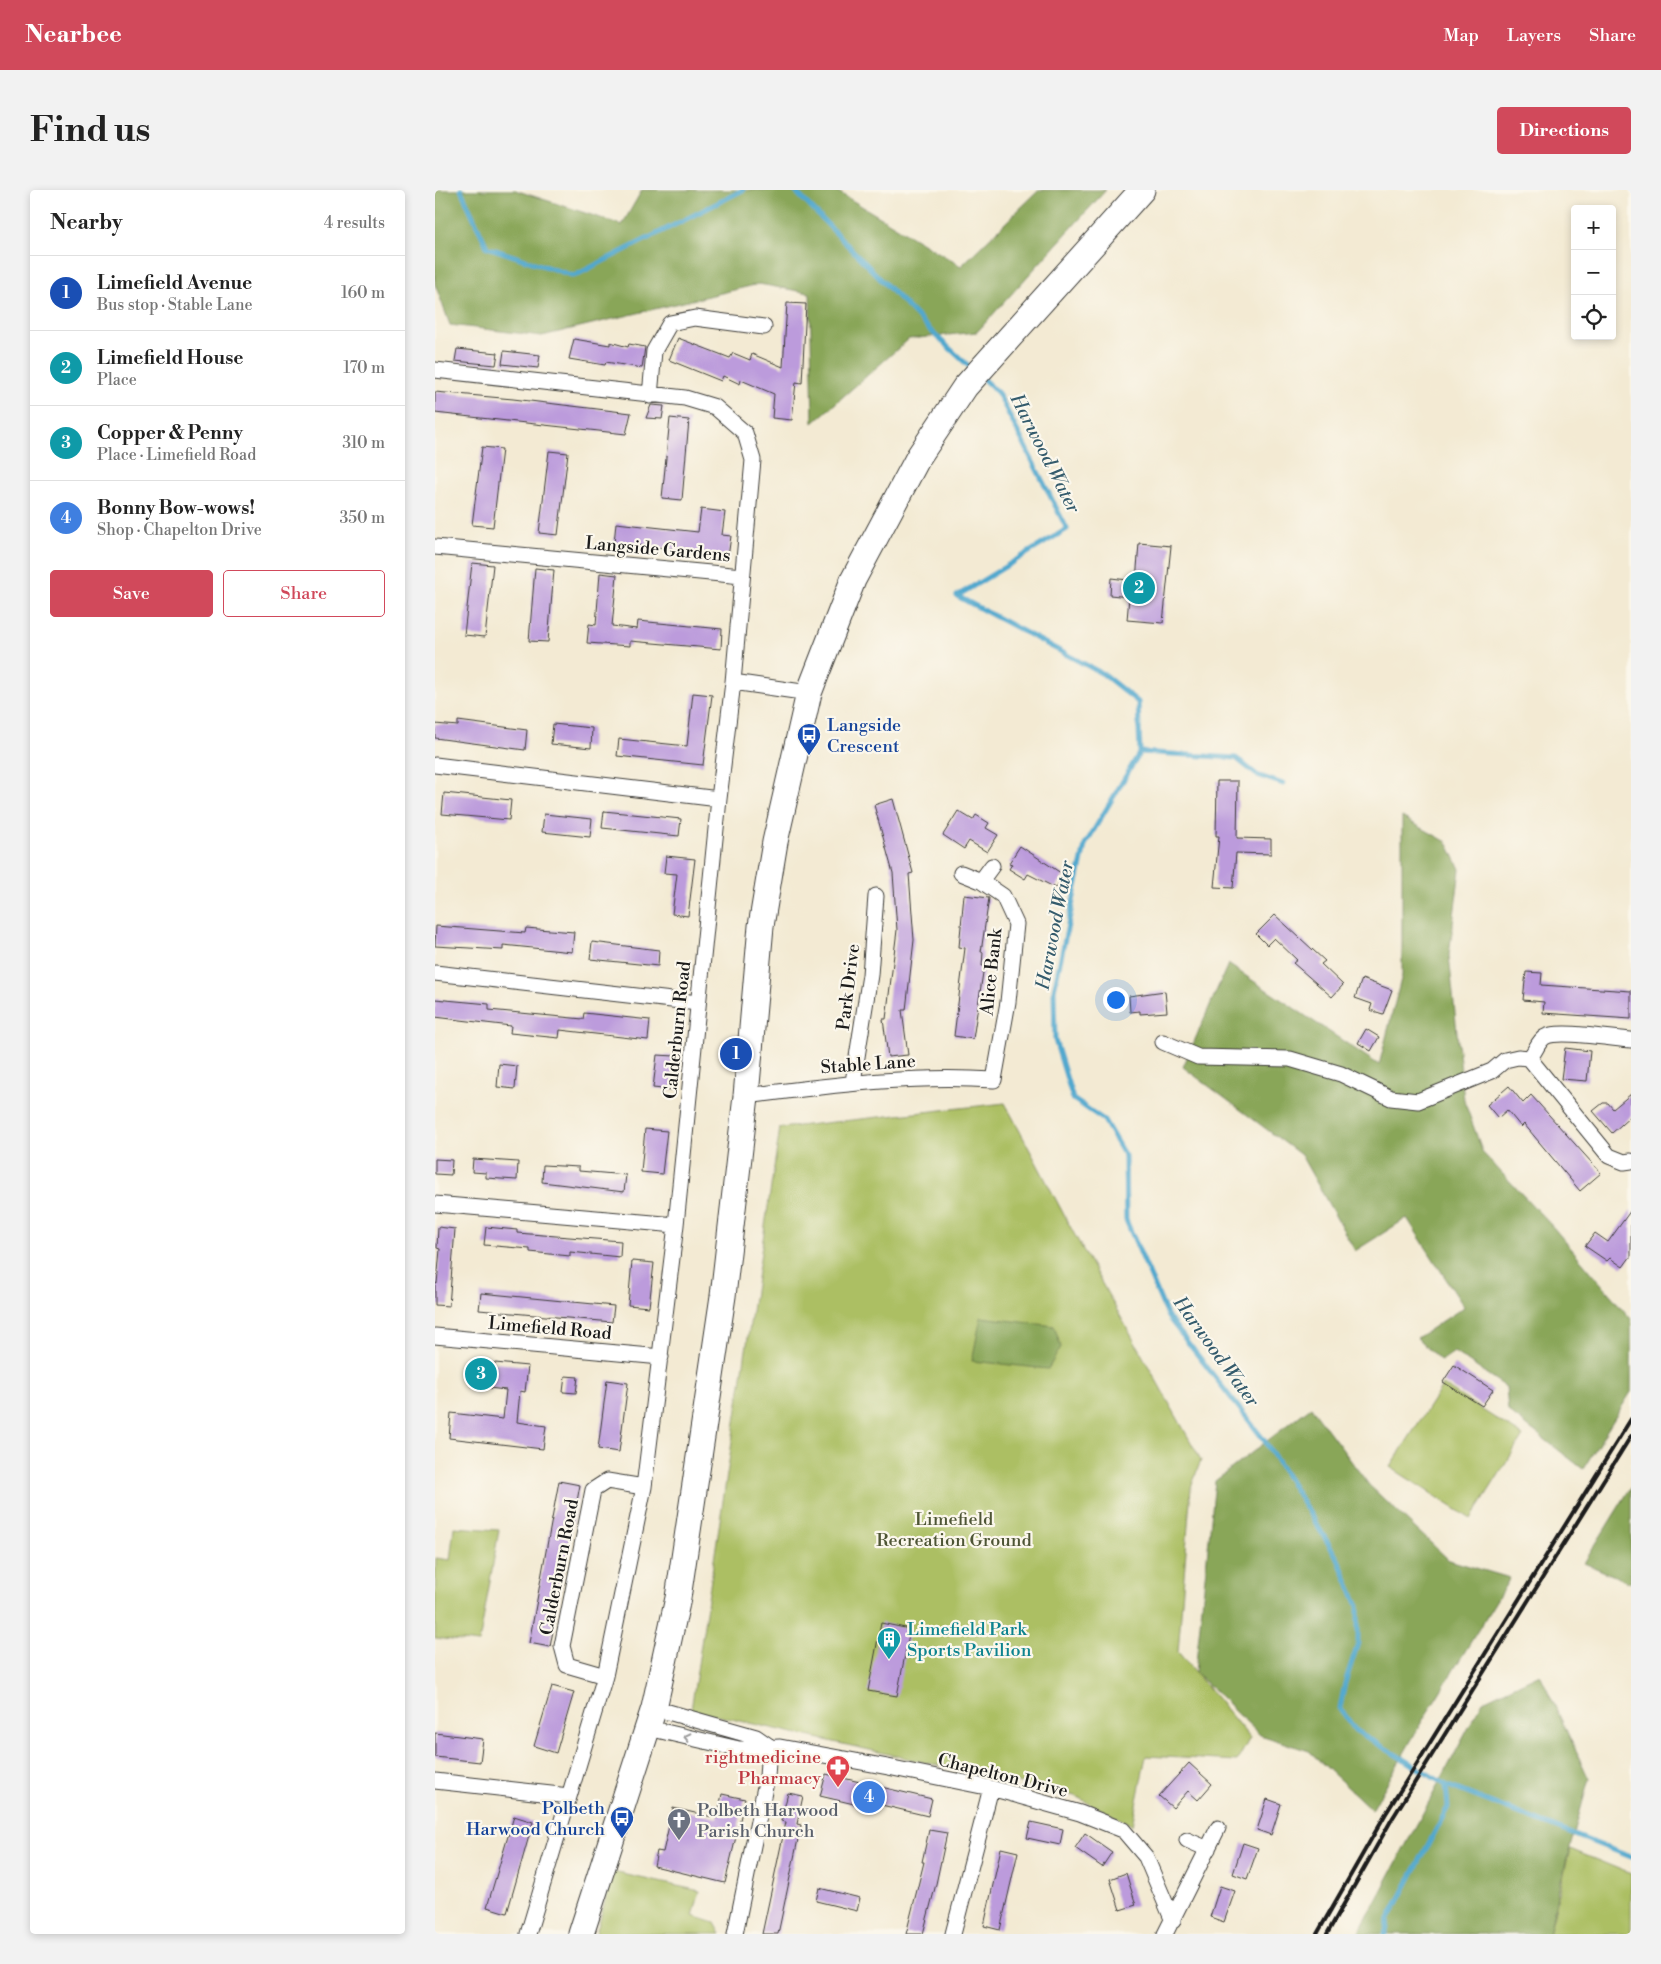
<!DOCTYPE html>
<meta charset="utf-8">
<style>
:root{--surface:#fff;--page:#f2f2f2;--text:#222;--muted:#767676;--line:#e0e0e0;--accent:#d1495b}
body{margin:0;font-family:"Libre Bodoni",serif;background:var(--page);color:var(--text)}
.controls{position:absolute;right:15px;top:15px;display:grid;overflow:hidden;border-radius:5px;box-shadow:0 2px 8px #0003}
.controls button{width:45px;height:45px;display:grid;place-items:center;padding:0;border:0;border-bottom:1px solid var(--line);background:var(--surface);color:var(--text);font:25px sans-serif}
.you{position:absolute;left:680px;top:809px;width:18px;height:18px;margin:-12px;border:4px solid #fff;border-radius:50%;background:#1a73e8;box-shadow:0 0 0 8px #1a73e833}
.badge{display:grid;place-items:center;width:32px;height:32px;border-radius:50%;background:var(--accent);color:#fff;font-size:16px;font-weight:700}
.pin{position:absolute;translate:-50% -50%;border:2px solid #fff;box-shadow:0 1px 5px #0006}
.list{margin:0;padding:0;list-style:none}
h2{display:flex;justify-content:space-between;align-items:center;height:65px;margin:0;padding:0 20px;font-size:21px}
h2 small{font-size:16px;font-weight:400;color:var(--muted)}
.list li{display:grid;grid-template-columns:32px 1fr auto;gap:15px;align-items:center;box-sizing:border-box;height:75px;padding:0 20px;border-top:1px solid var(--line)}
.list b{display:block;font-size:19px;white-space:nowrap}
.list p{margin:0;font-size:16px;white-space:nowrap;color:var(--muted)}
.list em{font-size:16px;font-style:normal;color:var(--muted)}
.actions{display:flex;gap:10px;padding:15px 20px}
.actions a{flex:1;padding:11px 0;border:1px solid var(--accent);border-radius:5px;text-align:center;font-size:18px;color:var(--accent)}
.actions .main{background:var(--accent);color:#fff}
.icon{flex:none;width:28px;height:28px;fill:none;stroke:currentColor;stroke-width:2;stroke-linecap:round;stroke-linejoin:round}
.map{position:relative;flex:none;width:1196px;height:1744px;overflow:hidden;border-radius:5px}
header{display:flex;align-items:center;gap:30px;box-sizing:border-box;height:70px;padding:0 25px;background:var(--accent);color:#fff}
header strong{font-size:24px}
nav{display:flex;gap:28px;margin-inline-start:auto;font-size:18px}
.intro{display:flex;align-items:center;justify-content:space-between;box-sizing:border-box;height:120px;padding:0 30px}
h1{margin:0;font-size:35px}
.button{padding:12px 22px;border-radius:5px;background:var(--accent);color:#fff;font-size:18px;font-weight:700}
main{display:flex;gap:30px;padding:0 30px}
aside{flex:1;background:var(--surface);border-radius:5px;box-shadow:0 2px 8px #0003}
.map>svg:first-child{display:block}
</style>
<header>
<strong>Nearbee</strong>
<nav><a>Map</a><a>Layers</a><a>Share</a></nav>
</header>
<div class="intro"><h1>Find us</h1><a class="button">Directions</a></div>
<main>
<aside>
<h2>Nearby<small>4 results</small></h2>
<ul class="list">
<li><span class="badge" style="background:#1a4fb4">1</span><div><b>Limefield Avenue</b><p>Bus stop · Stable Lane</p></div><em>160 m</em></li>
<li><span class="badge" style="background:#0f9aa8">2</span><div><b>Limefield House</b><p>Place</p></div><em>170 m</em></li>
<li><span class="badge" style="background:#0f9aa8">3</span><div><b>Copper &amp; Penny</b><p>Place · Limefield Road</p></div><em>310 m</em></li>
<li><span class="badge" style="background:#3f7fe0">4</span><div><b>Bonny Bow-wows!</b><p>Shop · Chapelton Drive</p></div><em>350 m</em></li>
</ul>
<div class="actions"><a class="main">Save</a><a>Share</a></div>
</aside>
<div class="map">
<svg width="1196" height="1744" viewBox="0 0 1196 1744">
<rect width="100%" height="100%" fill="#fbf7ec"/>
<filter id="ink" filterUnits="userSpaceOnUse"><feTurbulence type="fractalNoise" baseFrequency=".02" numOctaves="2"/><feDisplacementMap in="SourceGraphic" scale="10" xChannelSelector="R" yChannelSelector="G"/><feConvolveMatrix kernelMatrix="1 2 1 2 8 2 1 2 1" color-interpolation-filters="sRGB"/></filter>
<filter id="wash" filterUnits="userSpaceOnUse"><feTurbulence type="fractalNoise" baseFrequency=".0096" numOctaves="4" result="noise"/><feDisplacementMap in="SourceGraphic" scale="20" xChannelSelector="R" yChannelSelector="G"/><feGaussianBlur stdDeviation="1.12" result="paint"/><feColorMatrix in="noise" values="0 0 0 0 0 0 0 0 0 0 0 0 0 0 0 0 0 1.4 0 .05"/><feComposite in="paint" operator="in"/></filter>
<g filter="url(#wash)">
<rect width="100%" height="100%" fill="#f3ead3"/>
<!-- green -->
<path fill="#acbf63" stroke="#646e40" d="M 570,913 L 637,1040 L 766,1270 L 756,1297 L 743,1462 L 815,1548 L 802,1571 L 711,1566 L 697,1635 L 640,1606 L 256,1520 L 345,938 Z
M 1008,1195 L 1088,1246 L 1036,1329 L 955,1277 Z
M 19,1337 L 64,1340 L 44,1453 L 0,1448 L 1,1368 L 15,1370 Z
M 1135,1659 L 1196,1684 L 1196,1744 L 1114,1744 Z
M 178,1682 L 265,1701 L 258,1726 L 280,1733 L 286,1744 L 161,1744 Z"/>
<!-- forest -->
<path fill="#89a659" stroke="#52613a" d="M 0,0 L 80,0 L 187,35 L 207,0 L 400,0 L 526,76 L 604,0 L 671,0 L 542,142 L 474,149 L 378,233 L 375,103 L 324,94 L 107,146 L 15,135 L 0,94 Z
M 967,627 L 1012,652 L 1025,679 L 1014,765 L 1029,910 L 1048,963 L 1118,1037 L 1196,1129 L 1196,1202 L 1148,1279 L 1073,1221 L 1071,1197 L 1019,1162 L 1006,1171 L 982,1148 L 1029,1117 L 972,1028 L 920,1061 L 866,965 L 748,877 L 793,774 L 944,875 L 967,785 Z
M 546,1127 L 619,1136 L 626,1157 L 613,1179 L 537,1171 Z
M 876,1217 L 934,1295 L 1014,1370 L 1075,1388 L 986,1533 L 937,1620 L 874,1561 L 825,1545 L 760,1482 L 780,1291 Z
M 1196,1297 L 1196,1393 L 1149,1373 Z
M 1105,1484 L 1154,1589 L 1123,1701 L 1114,1744 L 923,1744 L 1048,1511 Z"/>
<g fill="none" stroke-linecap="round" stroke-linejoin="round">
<!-- stream -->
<path stroke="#51a8ce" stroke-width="5" d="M 26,0 L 52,57 L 139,86 L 308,0
M 359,0 L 496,141 L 538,180
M 548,189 L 563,203 L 632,339 L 522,406 L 668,484 L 703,512 L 705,562 L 650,655 L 619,800 L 620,850 L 638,909 L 669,930 L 690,966 L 691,1030 L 733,1127 L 829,1250 L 903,1369 L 923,1416 L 923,1453 L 910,1493 L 905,1518 L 920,1540 L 1011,1595 L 1013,1617 L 954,1729 L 950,1744
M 705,562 L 801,568 L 822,585 L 848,594
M 1011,1595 L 1196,1667"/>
</g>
<g id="blocks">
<!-- building -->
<path fill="#bc9bdc" d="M 352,113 L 371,114 L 367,193 L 361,192 L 357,230 L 337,228 L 339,204 L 306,190 L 305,194 L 288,186 L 286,191 L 234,170 L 243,148 L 295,168 L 298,163 L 315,170 L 317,164 L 348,177 Z
M 139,149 L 175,155 L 175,152 L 193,157 L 194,154 L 210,157 L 207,178 L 171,172 L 170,175 L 134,169 Z
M 22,159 L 63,163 L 61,175 L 20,171 Z
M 69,161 L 105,165 L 103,178 L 67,174 Z
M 0,202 L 78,209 L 196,223 L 191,244 L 0,223 Z
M 216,215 L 229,216 L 227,229 L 211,228 Z
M 235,228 L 254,230 L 247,310 L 227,308 Z
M 47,257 L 67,259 L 58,337 L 37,335 Z
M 114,261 L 133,263 L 123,345 L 104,343 Z
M 266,319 L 290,322 L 287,345 L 296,346 L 293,367 L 250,363 L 250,360 L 179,353 L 181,333 L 263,342 Z
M 704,353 L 736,356 L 728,433 L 692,430 L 694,407 L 675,405 L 676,388 L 701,391 Z
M 37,373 L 58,375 L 50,447 L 29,445 Z
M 100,378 L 119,380 L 113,452 L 94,451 Z
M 165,383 L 182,385 L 177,436 L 202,439 L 203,431 L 287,439 L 286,459 L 195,451 L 195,456 L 152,453 L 154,434 L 161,435 Z
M 258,503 L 277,505 L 268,575 L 182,566 L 184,549 L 252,556 Z
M 23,531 L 92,540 L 90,560 L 0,548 L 0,534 L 23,536 Z
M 118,534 L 157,538 L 156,558 L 116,554 Z
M 782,591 L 803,591 L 802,648 L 836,649 L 836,664 L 801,663 L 798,698 L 779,697 L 784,646 L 781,646 Z
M 9,603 L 76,610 L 74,630 L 7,624 Z
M 458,609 L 478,683 L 474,684 L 479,750 L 471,820 L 467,820 L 473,865 L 453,867 L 448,829 L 451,829 L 462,740 L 458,683 L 439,615 Z
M 169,621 L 246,629 L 244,646 L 167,638 Z
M 523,621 L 538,630 L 541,625 L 554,633 L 551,638 L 563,645 L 552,662 L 534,651 L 529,659 L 508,645 Z
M 109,624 L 157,629 L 155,647 L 107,642 Z
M 585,656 L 629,685 L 621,698 L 593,684 L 590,689 L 574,679 L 577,674 L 574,673 Z
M 231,666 L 260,669 L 253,726 L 237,724 L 242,684 L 229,683 Z
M 529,705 L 554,708 L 546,762 L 548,762 L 547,776 L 549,776 L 538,849 L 519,846 L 530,758 L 524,757 Z
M 840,725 L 890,771 L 886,774 L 908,795 L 897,807 L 858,773 L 862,770 L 839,748 L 832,755 L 821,744 Z
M 1,736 L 90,743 L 91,738 L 139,742 L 137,762 L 68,755 L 68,760 L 0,756 Z
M 157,752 L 224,760 L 223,776 L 155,769 Z
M 1091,782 L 1107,783 L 1106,795 L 1196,801 L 1196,829 L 1108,823 L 1109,812 L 1088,810 Z
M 927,789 L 957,800 L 948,824 L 935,820 L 937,814 L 920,808 Z
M 730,801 L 732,822 L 705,824 L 705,821 L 695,822 L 694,806 Z
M 0,809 L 54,814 L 54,820 L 148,829 L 149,823 L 215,830 L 213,850 L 125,840 L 124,848 L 75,843 L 76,836 L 0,827 Z
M 931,839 L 944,847 L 936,861 L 923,853 Z
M 1130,858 L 1155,861 L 1152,891 L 1126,889 Z
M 222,865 L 240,866 L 237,900 L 218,898 Z
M 64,874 L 82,876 L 80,899 L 62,897 Z
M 1074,896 L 1088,913 L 1096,905 L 1166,983 L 1145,1001 L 1089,934 L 1086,937 L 1072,920 L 1063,928 L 1052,915 Z
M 1196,904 L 1196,926 L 1177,943 L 1158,921 L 1168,913 L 1173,913 L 1178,919 Z
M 210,939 L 232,941 L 227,984 L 206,982 Z
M 0,969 L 17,970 L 16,985 L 0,984 Z
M 38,969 L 83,972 L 82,990 L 51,988 L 51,983 L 37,982 Z
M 108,975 L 144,977 L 144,981 L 191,985 L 189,1002 L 107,992 Z
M 1196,1020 L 1196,1066 L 1188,1077 L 1175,1068 L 1172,1071 L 1150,1056 L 1160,1043 L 1173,1052 Z
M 3,1037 L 20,1039 L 14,1116 L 0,1115 L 0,1093 L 2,1094 L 5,1059 L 2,1058 Z
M 51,1037 L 82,1040 L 82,1043 L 186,1051 L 185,1067 L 135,1062 L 135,1066 L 95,1062 L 95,1059 L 49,1055 Z
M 197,1071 L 219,1073 L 214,1117 L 193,1115 Z
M 46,1103 L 179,1116 L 177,1132 L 44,1120 Z
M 38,1171 L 93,1176 L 90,1202 L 85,1201 L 82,1232 L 111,1236 L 108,1259 L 14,1248 L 16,1223 L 68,1229 L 71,1200 L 36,1196 Z
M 1019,1175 L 1058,1200 L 1047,1216 L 1008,1192 Z
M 130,1186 L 143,1187 L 141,1203 L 128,1202 Z
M 172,1190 L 193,1193 L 184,1262 L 163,1259 Z
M 124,1291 L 145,1295 L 115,1457 L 94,1453 Z
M 446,1433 L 475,1439 L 462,1506 L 433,1501 Z
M 117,1496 L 139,1502 L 121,1563 L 99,1556 Z
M 0,1543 L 48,1549 L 45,1572 L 0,1567 Z
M 754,1573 L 777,1594 L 763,1610 L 753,1601 L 738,1618 L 724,1606 Z
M 391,1584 L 497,1609 L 493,1626 L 438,1613 L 436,1618 L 385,1606 Z
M 353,1603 L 368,1606 L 362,1634 L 366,1635 L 343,1744 L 327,1744 L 351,1632 L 346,1631 Z
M 287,1604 L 310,1609 L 290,1693 L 219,1676 L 222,1661 L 228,1662 L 238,1618 L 282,1628 Z
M 832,1609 L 846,1614 L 836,1645 L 822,1640 Z
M 79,1626 L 98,1632 L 72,1723 L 52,1717 Z
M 596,1632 L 628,1639 L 625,1655 L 592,1648 Z
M 494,1640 L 512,1643 L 501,1694 L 488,1744 L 471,1744 L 489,1672 L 487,1672 Z
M 650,1643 L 677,1662 L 667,1677 L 640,1658 Z
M 808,1653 L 823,1658 L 812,1689 L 798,1684 Z
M 566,1658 L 583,1662 L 565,1740 L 549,1736 Z
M 691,1683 L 701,1715 L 685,1720 L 675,1689 Z
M 785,1696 L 800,1701 L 789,1732 L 775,1727 Z
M 384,1698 L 425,1708 L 422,1721 L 381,1711 Z"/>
</g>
</g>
<g filter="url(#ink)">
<use href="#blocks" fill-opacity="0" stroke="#3c3b37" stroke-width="1"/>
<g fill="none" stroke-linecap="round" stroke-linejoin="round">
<!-- minor casing -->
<g stroke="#3c3b37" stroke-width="17">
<path id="minor" d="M 0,180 L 250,208 L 280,217 L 310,243 L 318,270 L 298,492 L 284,609 L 241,1035 L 209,1297 L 170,1486 L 93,1744
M 215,206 L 219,161 L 235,133 L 260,128 L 329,137
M 0,357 L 307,386
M 298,492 L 374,503
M 0,575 L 284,609
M 546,691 L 557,676
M 0,783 L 263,813
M 728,852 L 763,867 L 855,869 L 906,884 L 956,908 L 983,911 L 1057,881 L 1070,870 L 1083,867 L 1094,868 L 1174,966 L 1189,972 L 1196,971
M 1094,868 C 1101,862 1102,852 1110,847 C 1122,839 1179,849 1196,850
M 418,892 L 435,785 L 441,706
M 311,906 C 393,896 475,884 559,890 L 573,812 L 581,734 L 568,706 L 546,691 L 526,683
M 0,1014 L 241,1035
M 0,1146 L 226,1167
M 170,1486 L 132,1475 L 127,1456 L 158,1300 L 172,1291 L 209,1297
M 219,1518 L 321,1547 L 334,1556
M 213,1538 L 304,1559 L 345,1557 L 453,1577 L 556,1598 L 645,1623 L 688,1640 L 711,1667 L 738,1731
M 0,1591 L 134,1606
M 752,1650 L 773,1659
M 300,1744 L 332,1587 L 334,1556
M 518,1744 L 556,1598
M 730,1744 L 783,1638"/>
</g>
<!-- primary casing -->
<g stroke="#3c3b37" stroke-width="27">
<path id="primary" d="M 146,1744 L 219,1518 L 243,1408 L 288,1106 L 311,906 L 326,736 L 340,652 L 374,503 L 418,390 L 484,266 L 530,197 L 707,0"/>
</g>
<!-- minor -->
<use href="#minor" stroke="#fff" stroke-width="15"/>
<!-- primary -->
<use href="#primary" stroke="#fff" stroke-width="25"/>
<!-- rail -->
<path stroke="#1c1c1c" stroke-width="4" d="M 882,1744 L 950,1625 L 1196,1229
M 892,1744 L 957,1629 L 1196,1246"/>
</g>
<!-- one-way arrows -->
<defs><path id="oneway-chevron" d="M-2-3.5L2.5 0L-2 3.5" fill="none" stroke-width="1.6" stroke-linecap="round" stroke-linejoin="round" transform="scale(1.25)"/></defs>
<use stroke="#999" href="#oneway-chevron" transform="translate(252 1547) rotate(-167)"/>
</g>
<!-- icons -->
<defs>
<g id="bus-pin" transform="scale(1.25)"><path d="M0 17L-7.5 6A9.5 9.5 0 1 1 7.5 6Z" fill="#1a4fb4" stroke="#fbf7ec"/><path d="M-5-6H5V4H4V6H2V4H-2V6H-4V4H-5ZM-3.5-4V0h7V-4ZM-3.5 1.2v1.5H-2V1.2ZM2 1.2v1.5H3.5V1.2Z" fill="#fff"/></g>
<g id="building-pin" transform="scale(1.25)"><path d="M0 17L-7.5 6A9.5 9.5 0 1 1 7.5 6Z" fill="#0f9aa8" stroke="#fbf7ec"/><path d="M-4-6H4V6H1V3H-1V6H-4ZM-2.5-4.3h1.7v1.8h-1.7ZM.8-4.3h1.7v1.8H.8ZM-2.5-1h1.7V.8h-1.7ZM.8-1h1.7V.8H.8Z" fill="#fff"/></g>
<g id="pharmacy-pin" transform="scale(1.25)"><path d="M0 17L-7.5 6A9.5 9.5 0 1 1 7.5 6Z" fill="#e0444e" stroke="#fbf7ec"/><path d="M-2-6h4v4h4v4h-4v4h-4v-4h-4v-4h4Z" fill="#fff"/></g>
<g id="church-pin" transform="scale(1.25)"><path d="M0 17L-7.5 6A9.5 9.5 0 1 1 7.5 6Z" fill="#6b7280" stroke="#fbf7ec"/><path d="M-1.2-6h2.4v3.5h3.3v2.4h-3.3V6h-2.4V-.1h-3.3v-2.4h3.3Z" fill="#fff"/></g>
</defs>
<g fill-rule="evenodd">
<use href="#bus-pin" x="374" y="545"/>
<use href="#building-pin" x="454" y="1449"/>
<use href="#pharmacy-pin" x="403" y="1577"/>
<use href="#bus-pin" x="187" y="1628"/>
<use href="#church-pin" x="244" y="1630"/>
</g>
<g text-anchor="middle" stroke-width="4.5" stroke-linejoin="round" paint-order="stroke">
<!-- street labels -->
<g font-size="18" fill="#1c1c1c" stroke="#fbf7ec">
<text transform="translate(223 359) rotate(5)" y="6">Langside Gardens</text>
<text transform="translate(556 782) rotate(-84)" y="6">Alice Bank</text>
<text transform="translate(413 797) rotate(-83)" y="6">Park Drive</text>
<text transform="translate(242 840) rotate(-84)" y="6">Calderburn Road</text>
<text transform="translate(433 874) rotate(-4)" y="6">Stable Lane</text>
<text transform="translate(115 1138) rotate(5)" y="6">Limefield Road</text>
<text transform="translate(124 1377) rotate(-79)" y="6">Calderburn Road</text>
<text transform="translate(568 1585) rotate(14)" y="6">Chapelton Drive</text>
</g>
<!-- transit labels -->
<g font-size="18" fill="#164399" stroke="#fbf7ec" text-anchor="start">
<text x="392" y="541">Langside<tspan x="392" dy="21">Crescent</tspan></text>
<text x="170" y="1624" text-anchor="end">Polbeth<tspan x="170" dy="21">Harwood Church</tspan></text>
</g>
<!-- park labels -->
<g font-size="18" fill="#4e5535" stroke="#fbf7ec">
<text x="519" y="1335">Limefield<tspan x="519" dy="21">Recreation Ground</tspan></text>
</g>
<!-- culture labels -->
<g font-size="18" fill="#0d838f" stroke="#fbf7ec" text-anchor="start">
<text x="472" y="1445">Limefield Park<tspan x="472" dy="21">Sports Pavilion</tspan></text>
</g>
<!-- health labels -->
<g font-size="18" fill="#be3a42" stroke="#fbf7ec" text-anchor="end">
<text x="386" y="1573">rightmedicine<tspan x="386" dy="21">Pharmacy</tspan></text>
</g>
<!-- worship labels -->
<g font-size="18" fill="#5b616d" stroke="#fbf7ec" text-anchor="start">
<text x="262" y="1626">Polbeth Harwood<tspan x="262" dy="21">Parish Church</tspan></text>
</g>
<!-- water labels -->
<g font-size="19" font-style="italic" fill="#345b6c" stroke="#fbf7ec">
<text transform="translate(611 263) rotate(63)" y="7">Harwood Water</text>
<text transform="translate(619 735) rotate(-79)" y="7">Harwood Water</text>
<text transform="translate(782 1161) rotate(54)" y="7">Harwood Water</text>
</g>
</g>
</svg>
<div class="controls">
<button>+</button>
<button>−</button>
<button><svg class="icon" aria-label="locate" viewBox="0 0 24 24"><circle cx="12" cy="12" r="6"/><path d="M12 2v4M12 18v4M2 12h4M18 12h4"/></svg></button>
</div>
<div class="you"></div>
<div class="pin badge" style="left:301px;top:864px;background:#1a4fb4">1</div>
<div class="pin badge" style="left:704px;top:398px;background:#0f9aa8">2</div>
<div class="pin badge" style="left:46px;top:1184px;background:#0f9aa8">3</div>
<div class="pin badge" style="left:434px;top:1607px;background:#3f7fe0">4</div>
</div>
</main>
